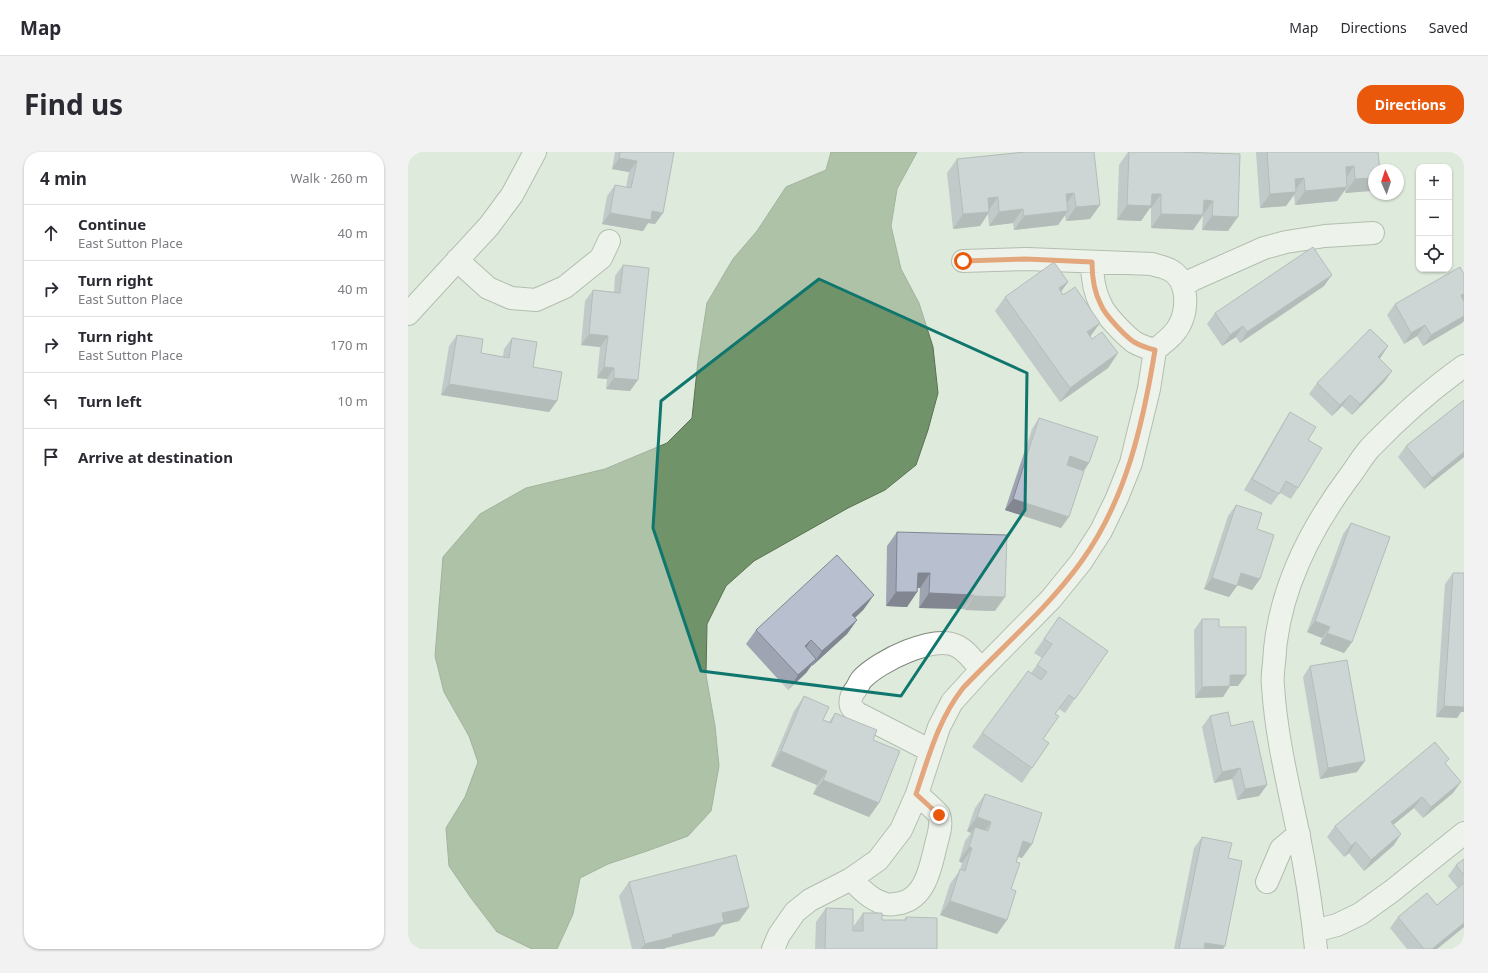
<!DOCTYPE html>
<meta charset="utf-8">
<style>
:root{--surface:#fff;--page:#f2f2f3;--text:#2b2b33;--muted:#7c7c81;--line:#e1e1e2;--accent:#ea580c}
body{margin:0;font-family:"Noto Sans",sans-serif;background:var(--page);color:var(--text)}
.controls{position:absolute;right:12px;top:12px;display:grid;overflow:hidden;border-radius:8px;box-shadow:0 1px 3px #0004}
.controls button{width:36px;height:36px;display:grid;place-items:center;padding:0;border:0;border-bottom:1px solid var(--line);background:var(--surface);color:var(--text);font:20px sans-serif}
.compass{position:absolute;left:960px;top:12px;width:36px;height:36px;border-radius:50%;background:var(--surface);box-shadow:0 1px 3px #0004;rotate:357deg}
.stop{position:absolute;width:12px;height:12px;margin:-9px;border:3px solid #ea580c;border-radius:50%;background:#fff}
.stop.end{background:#ea580c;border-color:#fff;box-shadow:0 1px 4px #0008}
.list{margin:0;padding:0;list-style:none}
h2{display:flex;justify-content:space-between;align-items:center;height:52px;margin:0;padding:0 16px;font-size:17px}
h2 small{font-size:13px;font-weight:400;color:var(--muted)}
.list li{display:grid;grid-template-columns:26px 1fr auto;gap:12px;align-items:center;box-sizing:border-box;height:56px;padding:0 16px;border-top:1px solid var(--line)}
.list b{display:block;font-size:15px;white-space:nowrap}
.list p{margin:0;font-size:13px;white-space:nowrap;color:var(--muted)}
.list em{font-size:13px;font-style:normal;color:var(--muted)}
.icon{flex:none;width:22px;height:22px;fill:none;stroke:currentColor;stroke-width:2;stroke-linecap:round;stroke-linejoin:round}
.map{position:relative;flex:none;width:1056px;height:797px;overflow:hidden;border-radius:16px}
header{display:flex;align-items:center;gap:24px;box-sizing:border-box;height:56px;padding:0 20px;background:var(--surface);border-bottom:1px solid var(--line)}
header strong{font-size:19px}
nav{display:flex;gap:22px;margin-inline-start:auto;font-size:14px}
.intro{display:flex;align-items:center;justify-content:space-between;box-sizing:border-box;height:96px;padding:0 24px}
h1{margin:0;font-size:28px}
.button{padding:10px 18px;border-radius:16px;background:var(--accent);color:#fff;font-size:14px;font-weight:700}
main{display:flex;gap:24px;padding:0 24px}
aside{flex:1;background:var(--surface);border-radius:16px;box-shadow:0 1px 3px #0004}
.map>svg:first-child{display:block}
</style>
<header>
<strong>Map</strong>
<nav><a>Map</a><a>Directions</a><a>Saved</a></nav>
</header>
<div class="intro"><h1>Find us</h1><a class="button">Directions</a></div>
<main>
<aside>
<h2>4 min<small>Walk · 260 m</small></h2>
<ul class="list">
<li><svg class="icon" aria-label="ahead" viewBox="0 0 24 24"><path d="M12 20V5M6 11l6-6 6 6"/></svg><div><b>Continue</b><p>East Sutton Place</p></div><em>40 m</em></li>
<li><svg class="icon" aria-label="right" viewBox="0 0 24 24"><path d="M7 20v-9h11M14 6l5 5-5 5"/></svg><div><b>Turn right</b><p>East Sutton Place</p></div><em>40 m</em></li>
<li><svg class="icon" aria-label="right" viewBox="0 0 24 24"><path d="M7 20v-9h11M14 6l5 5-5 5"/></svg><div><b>Turn right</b><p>East Sutton Place</p></div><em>170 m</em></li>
<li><svg class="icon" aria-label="left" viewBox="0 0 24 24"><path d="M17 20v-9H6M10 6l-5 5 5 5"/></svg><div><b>Turn left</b></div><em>10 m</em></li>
<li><svg class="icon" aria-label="arrive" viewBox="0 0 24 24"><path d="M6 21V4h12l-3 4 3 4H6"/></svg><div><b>Arrive at destination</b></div></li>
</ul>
</aside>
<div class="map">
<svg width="1056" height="797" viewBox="0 0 1056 797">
<rect width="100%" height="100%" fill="#deeadb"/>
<!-- water -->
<path fill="#719369" stroke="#587152" d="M 423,0 L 509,0 L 489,37 L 483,74 L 493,117 L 511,151 L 525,195 L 530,241 L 520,278 L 508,313 L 477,338 L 440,356 L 346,409 L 318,434 L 299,472 L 298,523 L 307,574 L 311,614 L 303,659 L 280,684 L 239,699 L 200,712 L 172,726 L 165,762 L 149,797 L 124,797 L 89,780 L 63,746 L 41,714 L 38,676 L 57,645 L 70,610 L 61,584 L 36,540 L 27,504 L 35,405 L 72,362 L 118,336 L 197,317 L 259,291 L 284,266 L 290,209 L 299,151 L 325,107 L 349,79 L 378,35 L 418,18 Z"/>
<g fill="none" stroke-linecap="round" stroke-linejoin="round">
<!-- minor casing -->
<g stroke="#7e897b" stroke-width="24">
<path id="minor" d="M 49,108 L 80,136 L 103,146 L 128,148 L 157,135 L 193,106 L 201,89
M 555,109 L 619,107 L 744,112 C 750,114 757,115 762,118 C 781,128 780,158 771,174 C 766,184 755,191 747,198 C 739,196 733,194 726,190 C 717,183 697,163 693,153 C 686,140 684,125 684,110
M 775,134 L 784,128 L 856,96 L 878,90 L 917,84 L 965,81
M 0,162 L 81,74 L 104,43 L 127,0
M 523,599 L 449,561 C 447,559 444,556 443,554 C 441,547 444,542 448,537 C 450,534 452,529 454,527 C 471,509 526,482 549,494 C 559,499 566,509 573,518
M 443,727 C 452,736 462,747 475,751 C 481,754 487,752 493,751 C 517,745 522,717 527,697 C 529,687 535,673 531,663 C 528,658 514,647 509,642
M 859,730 L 873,697 L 891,682
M 906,779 L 929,773 L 952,762 L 984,739 L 1056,681
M 365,797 L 371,783 L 387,760 L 402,748 L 443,727 L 470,708 L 493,678 L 509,642 L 531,575 L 544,550 L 573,518 L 643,447 L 673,410 L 693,379 L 709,346 L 723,311 L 741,237 L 747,198
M 908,797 C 904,758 898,719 890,680 C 880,632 868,583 865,534 C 864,527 865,519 866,511 C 869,443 900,380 941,325 C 948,316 954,305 962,296 C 991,266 1022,238 1056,214"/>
</g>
<!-- minor -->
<use href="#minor" stroke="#fff" stroke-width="22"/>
</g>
<!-- wall -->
<path fill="#9ea4b2" d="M 207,0 L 266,0 L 255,61 L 247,72 L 240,71 L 235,79 L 194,72 L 199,44 L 207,33 L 218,35 L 221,20 L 204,17 Z
M 617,0 L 692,53 L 682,67 L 658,69 L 657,63 L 650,73 L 606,78 L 605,71 L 581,74 L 580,62 L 572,74 L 545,77 L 539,21 L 549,7 Z
M 720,0 L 771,0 L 832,2 L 820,79 L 794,78 L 795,64 L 785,78 L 743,76 L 743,56 L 742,56 L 733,69 L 709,68 L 711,13 Z
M 848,0 L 970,0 L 966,18 L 966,34 L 962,39 L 937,41 L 937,38 L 929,49 L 887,53 L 886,43 L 878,54 L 852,56 Z
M 215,113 L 222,239 L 198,237 L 199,227 L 189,226 L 192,195 L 173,193 L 177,149 L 185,138 L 206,140 L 207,124 Z
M 660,130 L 653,139 L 684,187 L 710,201 L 700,216 L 652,250 L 587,159 L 597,145 Z
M 916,134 L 832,191 L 828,185 L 814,194 L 799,172 L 807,161 Z
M 1055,149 L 1054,171 L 1015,194 L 1009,184 L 996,192 L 979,163 L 987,152 Z
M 49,183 L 73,201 L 95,205 L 96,197 L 104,186 L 149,249 L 141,260 L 33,243 L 41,194 Z
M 980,194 L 971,207 L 984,219 L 976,230 L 944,263 L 934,254 L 924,264 L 901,242 L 909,231 Z
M 1056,248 L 1056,305 L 1016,337 L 990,305 L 998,294 Z
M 882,260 L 900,288 L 890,336 L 883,347 L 872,341 L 863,353 L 836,338 L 875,271 Z
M 631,266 L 676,319 L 653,376 L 597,358 L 624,277 Z
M 828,353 L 849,377 L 852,427 L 844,438 L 829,433 L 821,445 L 796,437 L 820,364 Z
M 943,371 L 944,490 L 936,501 L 912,492 L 914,486 L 899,480 L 935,382 Z
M 489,380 L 587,459 L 557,458 L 556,457 L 511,456 L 512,436 L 510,436 L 509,440 L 499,455 L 478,454 L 479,394 Z
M 1045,421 L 1053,560 L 1049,566 L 1028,565 L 1037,432 Z
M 456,457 L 447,466 L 449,468 L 439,482 L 404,514 L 404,513 L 398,521 L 380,538 L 338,492 L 348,478 Z
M 651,465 L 700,499 L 657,561 L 651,557 L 647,562 L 635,587 L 641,591 L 614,631 L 564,595 L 574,581 L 623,521 L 634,506 L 626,501 Z
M 794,467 L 811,475 L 830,534 L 822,534 L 815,545 L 787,546 L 786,478 Z
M 902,514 L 949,620 L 912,627 L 895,525 Z
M 396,544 L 415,568 L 421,570 L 427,561 L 465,588 L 471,651 L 461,665 L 405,642 L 409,633 L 363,614 L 386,559 Z
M 802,564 L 823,574 L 859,633 L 851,644 L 829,648 L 824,627 L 806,631 L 794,575 Z
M 1038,612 L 1045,641 L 1015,666 L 1006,656 L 985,673 L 986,693 L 956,719 L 941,701 L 936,705 L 919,685 L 927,674 Z
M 577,642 L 624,692 L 614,706 L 610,705 L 608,710 L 603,737 L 599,768 L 589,782 L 532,763 L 542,732 L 552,718 L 554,711 L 551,709 L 557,689 L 563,681 L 559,679 L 567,656 Z
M 794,685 L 820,706 L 817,794 L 815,797 L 766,797 L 786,696 Z
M 1056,707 L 1056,775 L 1029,797 L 999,797 L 982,776 L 990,765 L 1029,753 L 1050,736 L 1040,724 L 1048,713 Z
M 221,730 L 341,755 L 331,769 L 314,773 L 306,784 L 257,796 L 257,797 L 224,797 L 211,744 Z
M 418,756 L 445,779 L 445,775 L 455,761 L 474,768 L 496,768 L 498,765 L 529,797 L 407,797 L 408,770 Z"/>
<!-- shaded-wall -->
<path fill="#818691" d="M 211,6 L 229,9 L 221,20 L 204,17 Z
M 946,14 L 936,29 L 938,15 Z
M 896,26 L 886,40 L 888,40 L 878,54 L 852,56 L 862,42 L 887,27 Z
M 966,26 L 966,34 L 962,39 L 937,41 L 947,27 Z
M 939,35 L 929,49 L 887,53 L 897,39 Z
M 666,41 L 656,55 L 658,42 Z
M 744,42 L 753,42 L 743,56 L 742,56 L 733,69 L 709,68 L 719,53 Z
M 590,45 L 580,59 L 580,46 Z
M 796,48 L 805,49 L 795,63 Z
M 692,53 L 682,67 L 658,69 L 668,55 Z
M 615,57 L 605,71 L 581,74 L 591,60 Z
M 244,59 L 255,61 L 247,72 L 240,71 L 235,79 L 194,72 L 202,61 Z
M 660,59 L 650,73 L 606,78 L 616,64 Z
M 581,60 L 572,74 L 545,77 L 555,62 Z
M 753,62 L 795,63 L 785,78 L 743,76 Z
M 804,64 L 830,65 L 820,79 L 794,78 Z
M 924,123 L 916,134 L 832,191 L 839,180 Z
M 660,130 L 650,144 L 651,136 Z
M 1056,142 L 1056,148 L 1045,155 L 1053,143 Z
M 1056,164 L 1056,169 L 1054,171 L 1015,194 L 1023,183 Z
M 692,171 L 682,185 L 679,180 Z
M 1017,173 L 1009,184 L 996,192 L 1003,181 Z
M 835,174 L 828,185 L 814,194 L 822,183 Z
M 181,182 L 200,184 L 192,195 L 173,193 Z
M 980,194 L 973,205 L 962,216 L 970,205 Z
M 710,201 L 700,216 L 652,250 L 662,236 Z
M 196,215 L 206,216 L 199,227 L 189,226 Z
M 984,219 L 976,230 L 944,263 L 952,252 Z
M 206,226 L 230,228 L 222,239 L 198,237 Z
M 41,232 L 149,249 L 141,260 L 33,243 Z
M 942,243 L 934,254 L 924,264 L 932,253 Z
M 1056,300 L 1056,305 L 1016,337 L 1024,326 Z
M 662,304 L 681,311 L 674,322 L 654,316 Z
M 605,347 L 661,365 L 653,376 L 597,358 Z
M 510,421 L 522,421 L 512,436 L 500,435 Z
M 833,421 L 852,427 L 844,438 L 826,432 Z
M 804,426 L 829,434 L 821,445 L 796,437 Z
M 488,440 L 509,440 L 499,455 L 478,454 Z
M 521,441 L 566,443 L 556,457 L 511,456 Z
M 466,443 L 456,457 L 434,478 L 444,463 Z
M 566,444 L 597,445 L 587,459 L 557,458 Z
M 449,468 L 439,482 L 404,514 L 414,499 Z
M 907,469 L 922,475 L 914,486 L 899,480 Z
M 919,481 L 944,490 L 936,501 L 912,492 Z
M 403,488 L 394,502 L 397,494 Z
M 408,507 L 398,521 L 380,538 L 390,523 Z
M 822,523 L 838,523 L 830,534 L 815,534 Z
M 822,534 L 815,545 L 787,546 L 794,535 Z
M 1056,550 L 1056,560 L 1053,560 L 1049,566 L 1028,565 L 1036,554 Z
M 373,599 L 419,619 L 409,633 L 363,614 Z
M 957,609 L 949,620 L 912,627 L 920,616 Z
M 832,616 L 824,627 L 806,631 L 814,620 Z
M 415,628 L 471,651 L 461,665 L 405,642 Z
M 1053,630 L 1045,641 L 1015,666 L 1023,655 Z
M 859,633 L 851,644 L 829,648 L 837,637 Z
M 1014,645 L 1006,656 L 975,681 L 983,670 Z
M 569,665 L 583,670 L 573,684 L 567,675 L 563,681 L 559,679 Z
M 993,682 L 986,693 L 956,719 L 963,708 Z
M 615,689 L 624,692 L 614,706 L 605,703 Z
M 948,690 L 941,701 L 936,705 L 943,694 Z
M 561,695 L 564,696 L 554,711 L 551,709 Z
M 542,749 L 599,768 L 589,782 L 532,763 Z
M 341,755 L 331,769 L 314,773 L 306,784 L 257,796 L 257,797 L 233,797 L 237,792 L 264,783 L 314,761 Z
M 1056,771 L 1056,775 L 1029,797 L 1024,797 Z
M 797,791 L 817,794 L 815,797 L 793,797 Z"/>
<!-- building -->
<path fill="#b8bfcf" stroke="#818691" d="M 212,0 L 266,0 L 255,61 L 244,59 L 243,68 L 202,61 L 207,33 L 223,36 L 229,9 L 211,6 Z
M 617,0 L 686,0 L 692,53 L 668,55 L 666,41 L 658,42 L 660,59 L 616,64 L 615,57 L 591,60 L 590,45 L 580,46 L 581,60 L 555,62 L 549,7 Z
M 721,0 L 771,0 L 832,2 L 830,65 L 804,64 L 805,49 L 796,48 L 795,63 L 753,62 L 753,42 L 744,42 L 743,54 L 719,53 Z
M 859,0 L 970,0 L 972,18 L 966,18 L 966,26 L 947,27 L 946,14 L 938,15 L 939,35 L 897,39 L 896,26 L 887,27 L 888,40 L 862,42 Z
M 905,95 L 924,123 L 839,180 L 835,174 L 822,183 L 807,161 Z
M 646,110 L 660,130 L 651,136 L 655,143 L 667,135 L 692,171 L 679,180 L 684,187 L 694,180 L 710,201 L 662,236 L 597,145 Z
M 215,113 L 241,116 L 230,228 L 206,226 L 206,216 L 196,215 L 200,184 L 181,182 L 185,138 L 212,141 Z
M 1052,115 L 1056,122 L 1056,142 L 1053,143 L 1056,150 L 1056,164 L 1023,183 L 1017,173 L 1003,181 L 987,152 Z
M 962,177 L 980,194 L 970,205 L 984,219 L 952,252 L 942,243 L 932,253 L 909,231 Z
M 49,183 L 75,187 L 73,201 L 101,206 L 104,186 L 129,190 L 125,215 L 154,220 L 149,249 L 41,232 Z
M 1056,248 L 1056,300 L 1024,326 L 998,294 Z
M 882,260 L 908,275 L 900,288 L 914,296 L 890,336 L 878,329 L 871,342 L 844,327 Z
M 631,266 L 690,285 L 681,311 L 662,304 L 659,313 L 676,319 L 661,365 L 605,347 Z
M 828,353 L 854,361 L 849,377 L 866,383 L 852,427 L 833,421 L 829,434 L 804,426 Z
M 943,371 L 982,385 L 944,490 L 919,481 L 922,475 L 907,469 Z
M 489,380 L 599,383 L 597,445 L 566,444 L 566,443 L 521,441 L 522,421 L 510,421 L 509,440 L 488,440 Z
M 429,403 L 466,443 L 444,463 L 449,468 L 414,499 L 403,488 L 397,494 L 408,507 L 390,523 L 348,478 Z
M 1045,421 L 1056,421 L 1056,555 L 1036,554 Z
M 651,465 L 700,499 L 667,547 L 661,543 L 647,562 L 651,564 L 635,587 L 641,591 L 624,616 L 574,581 L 620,519 L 633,528 L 639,520 L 629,513 L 644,492 L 636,487 Z
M 794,467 L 811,467 L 811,475 L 838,475 L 838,523 L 822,523 L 822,534 L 794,535 Z
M 939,508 L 957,609 L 920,616 L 902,514 Z
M 396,544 L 421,555 L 415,568 L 423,571 L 427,561 L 469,578 L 465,588 L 492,599 L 471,651 L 415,628 L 419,619 L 373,599 Z
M 820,560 L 823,574 L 845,569 L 859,633 L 837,637 L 832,616 L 814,620 L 802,564 Z
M 1027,590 L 1041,607 L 1037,611 L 1053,630 L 1023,655 L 1014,645 L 983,670 L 993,682 L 963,708 L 948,690 L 943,694 L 927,674 Z
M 577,642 L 634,661 L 624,692 L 615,689 L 608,710 L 612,711 L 603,737 L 608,739 L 599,768 L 542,749 L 552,717 L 557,719 L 564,696 L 561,695 L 567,675 L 580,679 L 583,670 L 569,665 Z
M 794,685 L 824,691 L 820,706 L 834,709 L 817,794 L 797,791 L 796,797 L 771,797 Z
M 328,703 L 341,755 L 314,761 L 316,770 L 264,783 L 265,785 L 237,792 L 221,730 Z
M 1056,707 L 1056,723 L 1048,713 Z
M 1056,731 L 1056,771 L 1024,797 L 1016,797 L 990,765 L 1019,741 L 1029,753 Z
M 418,756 L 445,757 L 445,779 L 455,779 L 455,761 L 474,761 L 474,768 L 498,768 L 498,765 L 529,766 L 529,797 L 417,797 Z"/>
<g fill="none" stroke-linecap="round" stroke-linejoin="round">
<!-- route -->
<path stroke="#ea580c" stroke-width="5" d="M 531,663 L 508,642 C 521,604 530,568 555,536 C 595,494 639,457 673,410 C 718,348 735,272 747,198 C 739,196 733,194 726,190 C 717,184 697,163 693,153 C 686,140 684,125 684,110 L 618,107 L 555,109"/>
</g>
<!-- marked area -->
<path d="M0 0H1056V797H0ZM 411,127 L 619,221 L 617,358 L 493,544 L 293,519 L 245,376 L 253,249 Z" fill="#deeadb" fill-opacity=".55" fill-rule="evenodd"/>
<path fill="none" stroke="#0f766e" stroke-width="3" stroke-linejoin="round" d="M 411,127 L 619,221 L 617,358 L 493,544 L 293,519 L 245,376 L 253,249 Z"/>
</svg>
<div class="controls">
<button>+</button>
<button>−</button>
<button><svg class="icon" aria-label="locate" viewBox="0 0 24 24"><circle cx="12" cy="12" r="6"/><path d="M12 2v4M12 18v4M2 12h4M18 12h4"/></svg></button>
</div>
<svg class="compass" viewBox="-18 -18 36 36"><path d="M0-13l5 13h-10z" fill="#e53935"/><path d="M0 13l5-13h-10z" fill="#7c7c81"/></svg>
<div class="stop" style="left:555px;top:109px"></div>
<div class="stop end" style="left:531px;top:663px"></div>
</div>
</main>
